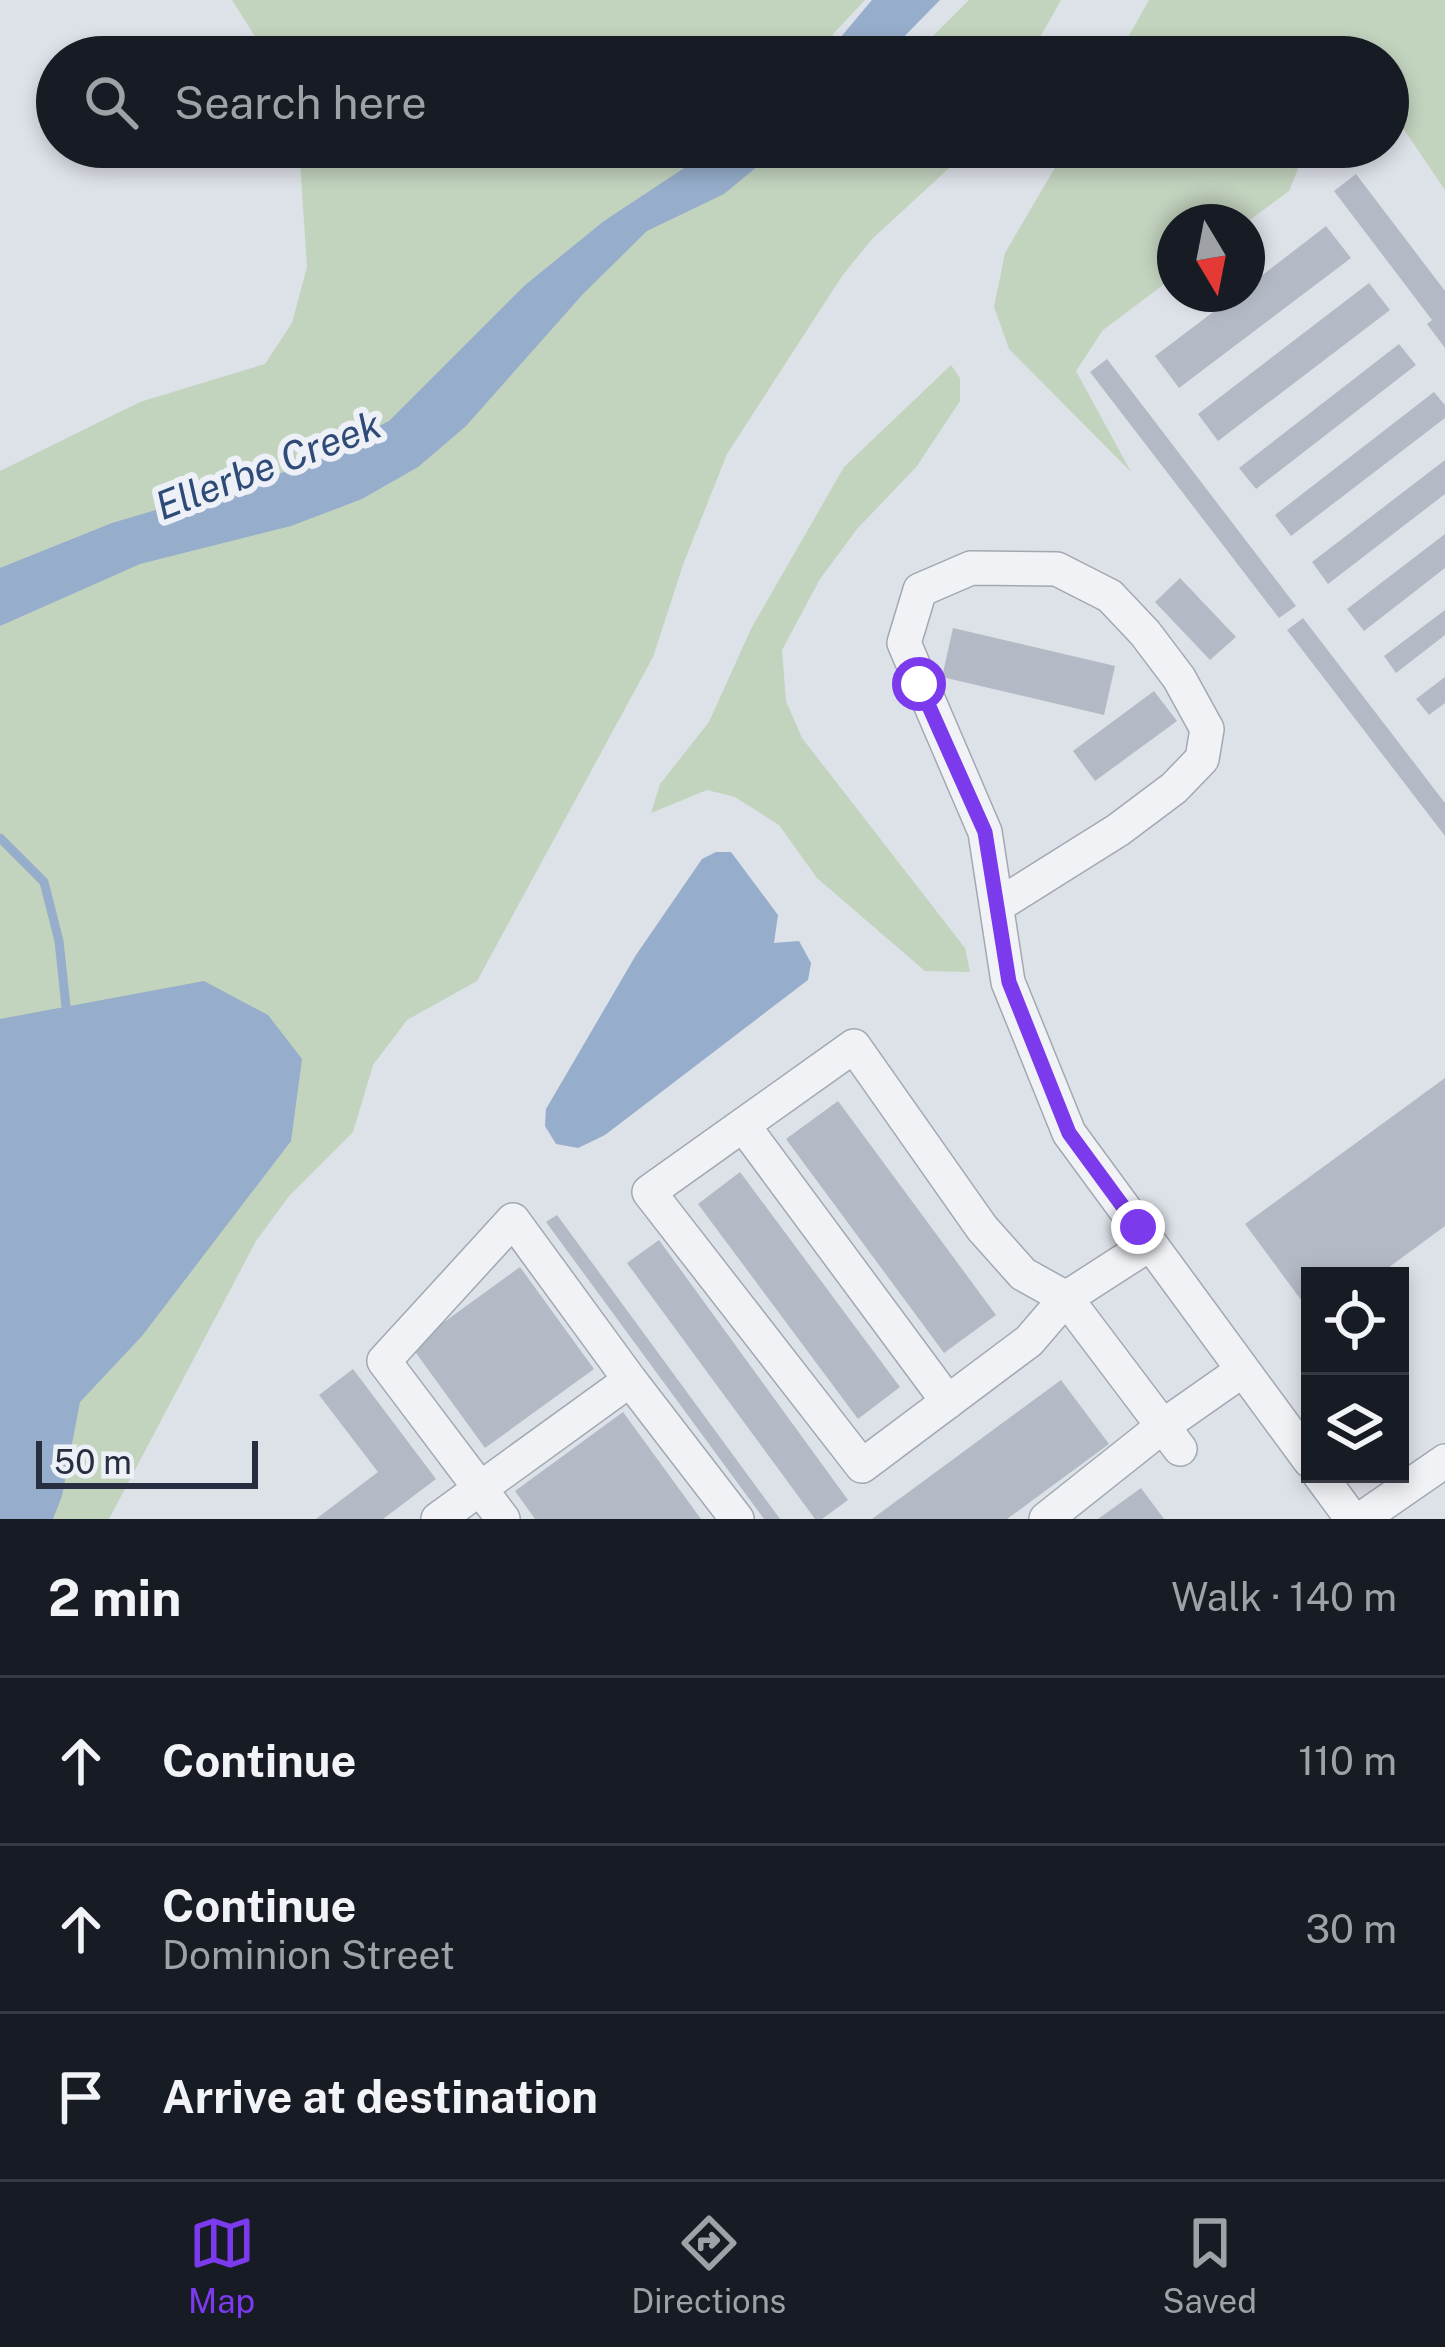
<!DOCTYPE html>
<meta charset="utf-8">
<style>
:root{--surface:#171b24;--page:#20242c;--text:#f1f3f6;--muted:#9ea1a6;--line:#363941;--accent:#7c3aed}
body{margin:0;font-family:"Public Sans",sans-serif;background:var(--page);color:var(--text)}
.controls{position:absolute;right:36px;bottom:36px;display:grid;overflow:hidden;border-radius:0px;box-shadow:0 6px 18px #0003}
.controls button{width:108px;height:108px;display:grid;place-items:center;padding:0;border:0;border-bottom:3px solid var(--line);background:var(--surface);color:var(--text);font:60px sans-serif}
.compass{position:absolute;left:1157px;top:204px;width:108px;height:108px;border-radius:50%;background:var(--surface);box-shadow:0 6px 18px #0003;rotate:170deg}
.scale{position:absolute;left:36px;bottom:30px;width:222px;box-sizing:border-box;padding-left:12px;border:6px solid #262e40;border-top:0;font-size:33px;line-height:42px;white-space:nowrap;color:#262e40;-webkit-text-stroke:9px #edf0f6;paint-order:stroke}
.stop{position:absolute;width:36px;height:36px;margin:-27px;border:9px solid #7c3aed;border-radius:50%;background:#fff}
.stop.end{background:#7c3aed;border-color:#fff;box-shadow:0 3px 12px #0008}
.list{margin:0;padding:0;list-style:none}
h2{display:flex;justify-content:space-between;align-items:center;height:156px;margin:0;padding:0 48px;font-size:51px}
h2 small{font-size:39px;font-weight:400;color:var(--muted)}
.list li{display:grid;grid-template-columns:78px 1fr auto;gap:36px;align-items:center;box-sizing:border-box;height:168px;padding:0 48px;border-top:3px solid var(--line)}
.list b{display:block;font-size:45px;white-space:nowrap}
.list p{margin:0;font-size:39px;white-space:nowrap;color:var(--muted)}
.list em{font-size:39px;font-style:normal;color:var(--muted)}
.icon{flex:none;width:66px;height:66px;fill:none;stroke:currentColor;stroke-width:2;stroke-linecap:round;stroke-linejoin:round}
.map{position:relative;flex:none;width:1445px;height:1519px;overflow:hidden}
.search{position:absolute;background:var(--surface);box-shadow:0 6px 18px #0003;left:36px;right:36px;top:36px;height:132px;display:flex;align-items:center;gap:30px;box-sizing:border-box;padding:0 42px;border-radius:66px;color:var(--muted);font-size:45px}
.sheet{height:660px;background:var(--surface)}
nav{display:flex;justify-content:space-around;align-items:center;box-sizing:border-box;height:168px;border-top:3px solid var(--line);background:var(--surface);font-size:33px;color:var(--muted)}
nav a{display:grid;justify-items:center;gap:6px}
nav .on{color:var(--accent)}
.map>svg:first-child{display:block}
</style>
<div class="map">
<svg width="1445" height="1519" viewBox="0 0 1445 1519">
<rect width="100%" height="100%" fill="#dde1e8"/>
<!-- green -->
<path fill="#c2d3be" d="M 232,0 L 865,0 L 833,34 L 829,57 L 268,57 Z
M 969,0 L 1061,0 L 1029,57 L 912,57 Z
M 1149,0 L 1445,0 L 1445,190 L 1388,106 L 1388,57 L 1354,57 L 1326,42 L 1329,57 L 1117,57 Z
M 299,147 L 972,147 L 872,239 L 842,276 L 727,454 L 684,562 L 653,657 L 477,981 L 407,1020 L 373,1065 L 353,1132 L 289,1196 L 256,1241 L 109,1519 L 0,1519 L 0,471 L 140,402 L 265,364 L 292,323 L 307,267 Z
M 1067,147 L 1307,147 L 1289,191 L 1247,222 L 1175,222 L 1175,276 L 1103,330 L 1076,371 L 1131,472 L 1009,349 L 994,307 L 1005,253 Z
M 951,365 L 960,378 L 960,401 L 917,466 L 857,529 L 820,579 L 782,650 L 786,701 L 802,738 L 965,948 L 970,972 L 925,971 L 817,878 L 779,825 L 735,797 L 707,790 L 651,813 L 660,784 L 709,722 L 751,629 L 844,467 Z"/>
<!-- water -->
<path fill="#96adcb" d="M 872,0 L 940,0 L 884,57 L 824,57 Z
M 716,147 L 781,147 L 724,194 L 647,231 L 583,294 L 466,426 L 418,467 L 362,499 L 291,526 L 140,564 L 0,626 L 0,568 L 112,523 L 301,467 L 389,421 L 524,286 L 604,221 Z
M 716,852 L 731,852 L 778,915 L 774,943 L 799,941 L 811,963 L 808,980 L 605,1135 L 578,1148 L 556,1144 L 545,1126 L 546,1109 L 636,955 L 702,859 Z
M 204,981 L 268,1015 L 302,1059 L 291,1141 L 142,1336 L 80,1402 L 62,1496 L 53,1519 L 0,1519 L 0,1019 Z"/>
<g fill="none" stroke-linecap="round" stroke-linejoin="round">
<!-- stream -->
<path stroke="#96adcb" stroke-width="9" d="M 0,838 L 44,882 L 59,941 L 67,1016"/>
</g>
<!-- building -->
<path fill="#b4bac5" d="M 1356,174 L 1445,291 L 1445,348 L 1427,324 L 1432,320 L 1334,191 Z
M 1326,226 L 1351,258 L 1179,388 L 1155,356 L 1237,294 L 1247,294 L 1247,287 Z
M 1369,283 L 1390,310 L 1218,441 L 1198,414 Z
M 1399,344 L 1416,365 L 1256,489 L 1239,468 Z
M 1107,359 L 1296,606 L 1279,618 L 1090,372 Z
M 1434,392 L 1445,405 L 1445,418 L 1291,536 L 1275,515 Z
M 1445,460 L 1445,494 L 1328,584 L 1312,562 Z
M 1445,534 L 1445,568 L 1364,631 L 1347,609 Z
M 1180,578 L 1236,637 L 1210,660 L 1155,602 Z
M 1445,610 L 1445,635 L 1396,673 L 1384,656 Z
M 1303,618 L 1445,803 L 1445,836 L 1287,630 Z
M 953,628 L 1115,666 L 1104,715 L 942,677 Z
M 1445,677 L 1445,703 L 1429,715 L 1416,699 Z
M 1154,691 L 1177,721 L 1095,781 L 1073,751 Z
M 1445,1078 L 1445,1226 L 1377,1276 L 1310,1276 L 1310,1312 L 1245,1224 Z
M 838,1101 L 996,1315 L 944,1353 L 786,1139 Z
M 740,1172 L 900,1387 L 858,1419 L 698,1204 Z
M 557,1215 L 780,1519 L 764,1519 L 546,1222 Z
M 659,1240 L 848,1500 L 822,1519 L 815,1519 L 627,1263 Z
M 520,1267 L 594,1369 L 485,1448 L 411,1346 Z
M 353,1369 L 436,1479 L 383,1519 L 316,1519 L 378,1472 L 319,1395 Z
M 1061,1380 L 1109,1444 L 1007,1519 L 872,1519 Z
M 623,1412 L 701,1519 L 535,1519 L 515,1491 Z
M 1141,1488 L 1164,1519 L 1098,1519 Z"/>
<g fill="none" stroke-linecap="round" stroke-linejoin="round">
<!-- minor casing -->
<g stroke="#a2a8b2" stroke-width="36">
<path id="minor" d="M 997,906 L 1118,830 L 1174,788 L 1202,759 L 1207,729 L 1179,678 L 1145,633 L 1110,596 L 1057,569 L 971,568 L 920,590 L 904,643 L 985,832 L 1008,982 L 1069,1133 L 1310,1461
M 743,1125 L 948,1402
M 1150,1244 L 1066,1298 L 1029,1341 L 862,1466 L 649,1192 L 854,1046 L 982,1228 L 1023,1274 L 1066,1298 L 1180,1449
M 1319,1474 L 1352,1519
M 438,1519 L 630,1380 L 737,1519
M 503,1519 L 384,1361 L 513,1220 L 630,1380
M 1046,1519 L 1163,1426 L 1243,1370
M 1361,1519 L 1445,1461"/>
</g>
<!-- minor -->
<use href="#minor" stroke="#f0f2f6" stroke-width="33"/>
</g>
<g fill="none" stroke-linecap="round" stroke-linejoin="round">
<!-- route -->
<path stroke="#7c3aed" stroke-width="15" d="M 919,684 L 985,832 L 1009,982 L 1069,1133 L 1138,1227"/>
</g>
<g text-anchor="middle" stroke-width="12" stroke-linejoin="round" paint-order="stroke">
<!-- water labels -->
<g font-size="39" font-style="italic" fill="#2e4a76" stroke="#edf0f6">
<text transform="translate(268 465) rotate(-21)" y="14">Ellerbe Creek</text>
</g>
</g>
</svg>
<div class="controls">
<button><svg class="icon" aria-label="locate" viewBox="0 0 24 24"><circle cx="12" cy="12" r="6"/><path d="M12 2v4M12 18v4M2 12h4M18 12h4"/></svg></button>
<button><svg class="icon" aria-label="layers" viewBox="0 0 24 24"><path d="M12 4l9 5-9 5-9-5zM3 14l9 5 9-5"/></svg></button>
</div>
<svg class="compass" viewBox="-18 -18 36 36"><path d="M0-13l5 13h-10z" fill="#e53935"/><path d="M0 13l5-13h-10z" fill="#9ea1a6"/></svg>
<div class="scale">50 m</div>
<div class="stop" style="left:919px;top:684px"></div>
<div class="stop end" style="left:1138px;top:1227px"></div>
<div class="search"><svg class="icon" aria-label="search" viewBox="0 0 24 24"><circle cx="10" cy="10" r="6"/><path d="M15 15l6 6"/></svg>Search here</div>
</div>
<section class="sheet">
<h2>2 min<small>Walk · 140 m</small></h2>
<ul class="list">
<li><svg class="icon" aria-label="ahead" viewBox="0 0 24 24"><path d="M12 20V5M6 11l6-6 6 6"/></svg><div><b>Continue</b></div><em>110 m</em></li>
<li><svg class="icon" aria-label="ahead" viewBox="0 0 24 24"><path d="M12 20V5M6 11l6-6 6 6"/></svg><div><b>Continue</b><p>Dominion Street</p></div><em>30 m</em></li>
<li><svg class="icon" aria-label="arrive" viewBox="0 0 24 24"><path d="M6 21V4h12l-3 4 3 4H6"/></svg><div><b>Arrive at destination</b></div></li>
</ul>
</section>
<nav>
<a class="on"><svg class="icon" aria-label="map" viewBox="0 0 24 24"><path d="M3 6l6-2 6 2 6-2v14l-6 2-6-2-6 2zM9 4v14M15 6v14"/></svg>Map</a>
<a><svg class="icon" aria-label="directions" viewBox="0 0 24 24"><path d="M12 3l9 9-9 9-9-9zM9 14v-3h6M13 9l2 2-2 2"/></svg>Directions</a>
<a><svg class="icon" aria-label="saved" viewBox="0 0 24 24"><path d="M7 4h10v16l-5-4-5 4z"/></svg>Saved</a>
</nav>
